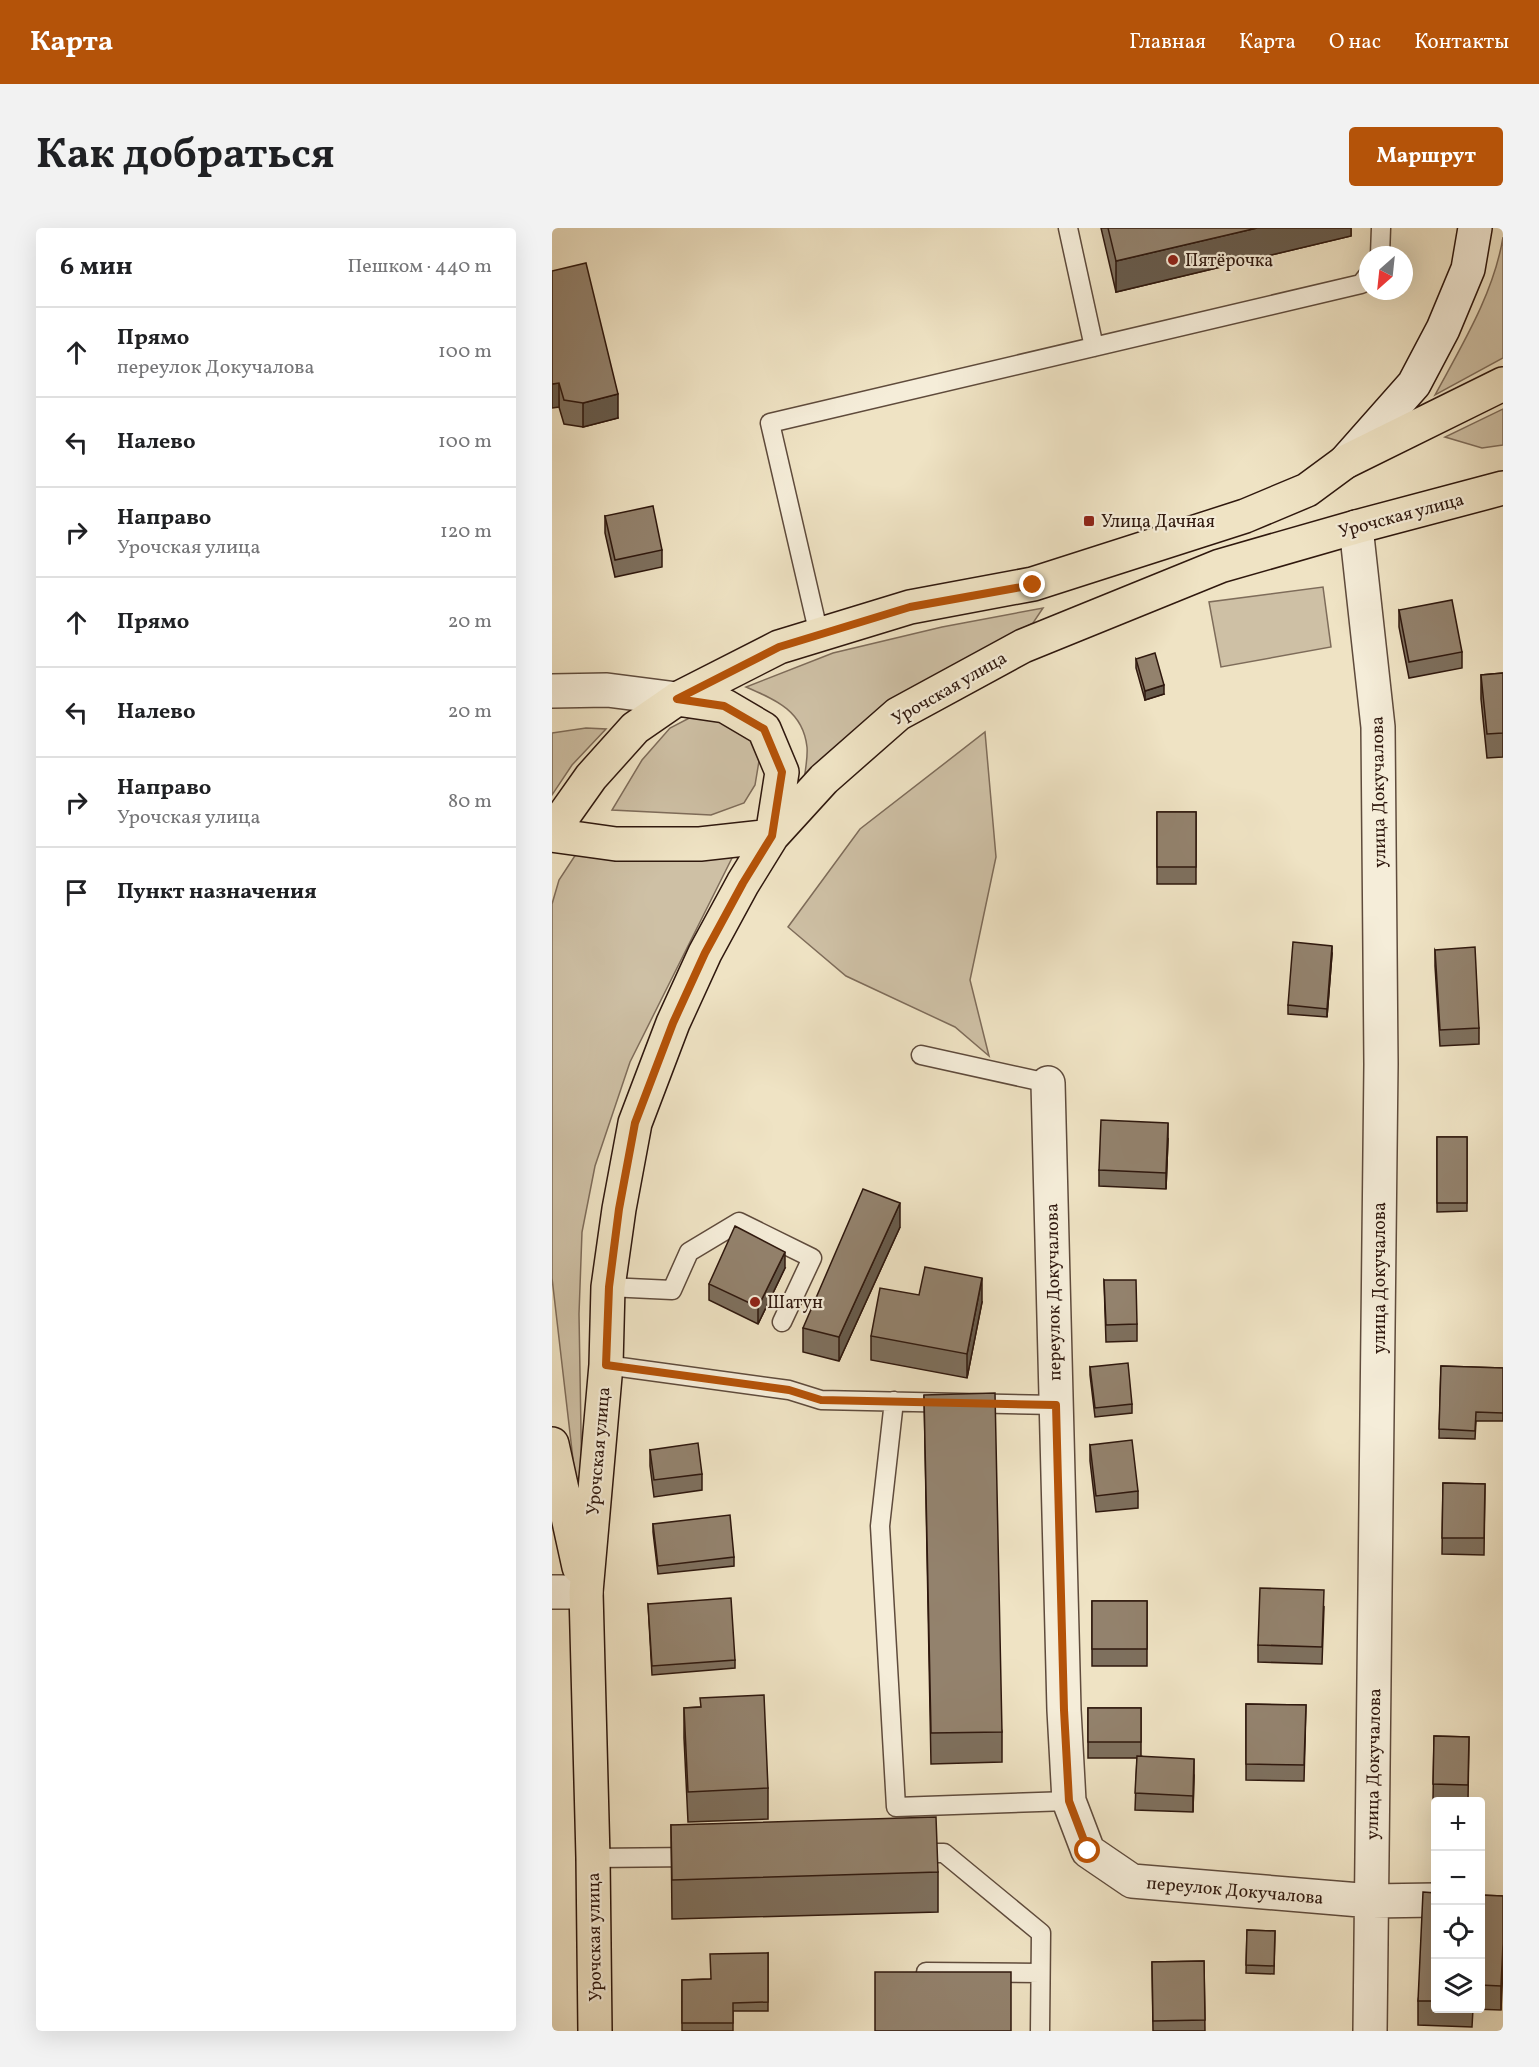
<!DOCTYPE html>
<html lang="ru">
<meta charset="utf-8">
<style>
:root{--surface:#fff;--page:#f2f2f2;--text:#202124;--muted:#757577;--line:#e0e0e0;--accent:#b45309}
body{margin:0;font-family:Vollkorn,serif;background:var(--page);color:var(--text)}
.controls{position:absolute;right:18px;bottom:18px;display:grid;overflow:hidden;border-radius:6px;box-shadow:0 6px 24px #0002}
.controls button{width:54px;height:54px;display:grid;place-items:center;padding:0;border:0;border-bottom:2px solid var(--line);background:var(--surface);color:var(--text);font:30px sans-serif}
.compass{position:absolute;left:807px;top:18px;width:54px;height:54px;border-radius:50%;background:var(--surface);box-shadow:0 6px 24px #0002;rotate:207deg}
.stop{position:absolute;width:18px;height:18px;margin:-14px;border:4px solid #b45309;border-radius:50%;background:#fff}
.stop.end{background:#b45309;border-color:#fff;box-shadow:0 2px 6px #0008}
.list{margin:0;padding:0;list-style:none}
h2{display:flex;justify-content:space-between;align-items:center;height:78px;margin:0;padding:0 24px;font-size:26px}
h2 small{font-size:20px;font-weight:400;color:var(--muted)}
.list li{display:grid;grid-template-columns:39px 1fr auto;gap:18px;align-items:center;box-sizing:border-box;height:90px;padding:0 24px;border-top:2px solid var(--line)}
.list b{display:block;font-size:22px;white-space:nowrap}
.list p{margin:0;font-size:20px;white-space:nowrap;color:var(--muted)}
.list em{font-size:20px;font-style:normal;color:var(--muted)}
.icon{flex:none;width:33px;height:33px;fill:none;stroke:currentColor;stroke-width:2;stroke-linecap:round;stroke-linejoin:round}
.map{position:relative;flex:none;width:951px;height:1803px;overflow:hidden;border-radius:6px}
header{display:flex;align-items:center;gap:36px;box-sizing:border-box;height:84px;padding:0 30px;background:var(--accent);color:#fff}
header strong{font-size:28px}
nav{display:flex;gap:33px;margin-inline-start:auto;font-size:21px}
.intro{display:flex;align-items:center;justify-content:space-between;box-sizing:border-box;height:144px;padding:0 36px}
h1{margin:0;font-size:42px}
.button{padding:15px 27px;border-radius:6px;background:var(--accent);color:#fff;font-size:21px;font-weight:700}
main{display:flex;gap:36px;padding:0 36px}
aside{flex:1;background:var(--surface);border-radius:6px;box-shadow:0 6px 24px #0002}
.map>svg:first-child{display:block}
</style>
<header>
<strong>Карта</strong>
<nav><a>Главная</a><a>Карта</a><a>О нас</a><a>Контакты</a></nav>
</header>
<div class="intro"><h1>Как добраться</h1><a class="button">Маршрут</a></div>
<main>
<aside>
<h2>6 мин<small>Пешком · 440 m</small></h2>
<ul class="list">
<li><svg class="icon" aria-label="ahead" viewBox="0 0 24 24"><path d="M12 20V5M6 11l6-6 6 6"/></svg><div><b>Прямо</b><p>переулок Докучалова</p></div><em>100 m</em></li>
<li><svg class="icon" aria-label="left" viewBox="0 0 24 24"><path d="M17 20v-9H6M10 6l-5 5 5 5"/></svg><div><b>Налево</b></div><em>100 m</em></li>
<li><svg class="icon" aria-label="right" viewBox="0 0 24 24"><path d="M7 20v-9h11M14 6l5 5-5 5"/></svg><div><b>Направо</b><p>Урочская улица</p></div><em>120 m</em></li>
<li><svg class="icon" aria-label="ahead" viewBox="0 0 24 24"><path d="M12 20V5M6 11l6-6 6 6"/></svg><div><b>Прямо</b></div><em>20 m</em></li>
<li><svg class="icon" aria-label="left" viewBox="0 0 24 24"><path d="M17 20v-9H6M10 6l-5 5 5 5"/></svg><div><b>Налево</b></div><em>20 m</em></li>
<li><svg class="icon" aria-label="right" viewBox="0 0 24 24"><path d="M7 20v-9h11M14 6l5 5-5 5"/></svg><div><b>Направо</b><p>Урочская улица</p></div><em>80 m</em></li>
<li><svg class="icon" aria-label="arrive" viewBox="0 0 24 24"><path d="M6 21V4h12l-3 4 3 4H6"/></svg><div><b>Пункт назначения</b></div></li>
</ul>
</aside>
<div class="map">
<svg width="951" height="1803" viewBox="0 0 951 1803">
<rect width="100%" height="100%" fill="#efe3c4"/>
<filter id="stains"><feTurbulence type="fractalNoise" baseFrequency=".00333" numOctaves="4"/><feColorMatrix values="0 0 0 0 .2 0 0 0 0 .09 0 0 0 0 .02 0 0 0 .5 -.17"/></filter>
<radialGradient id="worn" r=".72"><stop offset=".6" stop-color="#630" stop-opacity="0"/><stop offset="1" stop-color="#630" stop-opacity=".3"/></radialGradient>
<!-- green -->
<path fill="#cec0a5" stroke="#7e6c5a" stroke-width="1.5" d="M 951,9 L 951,130 L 883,167 C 910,117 942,65 951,9 Z
M 951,181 L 951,217 L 930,220 L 893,209 Z
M 771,359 L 779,419 L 669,439 L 657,374 Z
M 491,380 L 481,395 L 375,452 L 252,553 C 253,542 256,530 255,519 C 251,483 224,472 194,459 L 281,425 L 390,399 Z
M 166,484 L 200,512 L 207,533 L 203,557 L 192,575 L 159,587 L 60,582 L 90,532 L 118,500 L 145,486 Z
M 34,500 L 54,501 L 20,537 L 0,567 L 0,505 Z
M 433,504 L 444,629 L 418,752 L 437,828 L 403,799 L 294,748 L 236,699 L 308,601 Z
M 26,623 L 182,626 L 78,834 L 43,938 L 30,1004 L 27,1086 L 30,1261 L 27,1283 L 0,1050 L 0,676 L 7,652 Z"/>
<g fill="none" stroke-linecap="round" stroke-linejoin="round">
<!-- service casing -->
<g stroke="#5f4b3c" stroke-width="21">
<path id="service" d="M 516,0 L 542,119
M 828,27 L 829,0
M 267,407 L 218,195 L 809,56 L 816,47
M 369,827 L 496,855
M 56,1059 L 120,1062 L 137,1024 L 187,994 L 260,1030 L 230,1094
M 54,1137 L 237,1162 L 269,1172 L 504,1177
M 342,1173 L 328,1298 L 344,1579 L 517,1573
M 361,1625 L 392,1625 L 489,1705 L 488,1803
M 41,1630 L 141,1629
M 374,1744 L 488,1745"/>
</g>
<!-- minor casing -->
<g stroke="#5f4b3c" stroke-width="36">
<path id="minor" d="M 804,299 L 826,499 L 829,836 L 818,1803
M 0,463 L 55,462 L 125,471
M 496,855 L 512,1482 L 517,1573 L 536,1623 L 580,1653 L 820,1673 L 884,1672
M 0,1364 L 34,1364"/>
</g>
<!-- secondary casing -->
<g stroke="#2f180e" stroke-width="36">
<path id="secondary" d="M 793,234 L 862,156 L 891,101 L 916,41 L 923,0"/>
</g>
<!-- primary casing -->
<g stroke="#2f180e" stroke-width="36">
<path id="primary" d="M 0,604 L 39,549 L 83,500 L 125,471 L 227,419 L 358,379 L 481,356 L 693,288 L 755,262 L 793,234 L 951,156
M 0,607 L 64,616 L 148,616 L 220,608 L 230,544 L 212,501 L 173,478 L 125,471
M 0,1216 L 27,1339
M 43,1803 L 41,1630 L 34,1364 L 54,1137 L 56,1059 L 67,981 L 83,895 L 121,795 L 153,725 L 191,655 L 220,608 L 272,551 L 346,486 L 471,418 L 668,338 L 804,299 L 951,260"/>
</g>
<!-- service -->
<use href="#service" stroke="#f5edd9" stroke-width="18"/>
<!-- minor -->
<use href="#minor" stroke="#f5edd9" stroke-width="33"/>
<!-- secondary -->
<use href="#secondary" stroke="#f5edd9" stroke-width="33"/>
<!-- primary -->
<use href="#primary" stroke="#efe3c4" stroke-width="33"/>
</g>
<!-- wall -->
<path fill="#7e705e" stroke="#2f180e" stroke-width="1.5" d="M 549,0 L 799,0 L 799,8 L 564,64 Z
M 0,43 L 66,190 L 31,199 L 12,196 L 7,179 Z
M 53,288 L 110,322 L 110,339 L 63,349 L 53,305 Z
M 847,382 L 910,424 L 910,440 L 857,450 L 847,399 Z
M 584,431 L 612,466 L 593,472 L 584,440 Z
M 951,445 L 951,529 L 935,530 L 929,471 L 929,447 Z
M 605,584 L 644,584 L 644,656 L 605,656 Z
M 883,722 L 927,800 L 927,816 L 888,818 L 883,738 Z
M 780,726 L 775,789 L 736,786 L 736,777 Z
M 885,909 L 915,909 L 915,983 L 885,984 Z
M 616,911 L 614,961 L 547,958 L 547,942 Z
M 348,999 L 287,1133 L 251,1124 L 251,1100 Z
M 233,1040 L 206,1096 L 157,1072 L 157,1056 Z
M 552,1052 L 585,1096 L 585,1113 L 554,1114 Z
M 430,1074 L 415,1150 L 319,1132 L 319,1108 Z
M 889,1138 L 951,1140 L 951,1193 L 924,1193 L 923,1211 L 887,1210 Z
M 538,1139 L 580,1176 L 580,1185 L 543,1189 L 538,1147 Z
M 372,1167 L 450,1504 L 450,1534 L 379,1536 Z
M 538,1217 L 586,1263 L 586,1280 L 544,1284 L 538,1233 Z
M 98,1222 L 150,1246 L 150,1262 L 102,1269 L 98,1238 Z
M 891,1255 L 933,1256 L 932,1327 L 890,1326 Z
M 101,1296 L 182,1329 L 182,1338 L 106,1346 L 101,1304 Z
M 540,1373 L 595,1373 L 595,1438 L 540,1438 Z
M 96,1376 L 183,1432 L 183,1440 L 100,1447 Z
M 772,1379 L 770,1436 L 706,1434 L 706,1417 Z
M 694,1476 L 754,1477 L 752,1553 L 694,1552 Z
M 148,1479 L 216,1560 L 216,1591 L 136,1594 L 132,1510 L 132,1480 Z
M 536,1480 L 589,1480 L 589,1528 L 642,1547 L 641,1584 L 583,1582 L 585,1530 L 536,1530 Z
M 882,1508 L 917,1509 L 916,1573 L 881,1572 Z
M 119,1597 L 386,1644 L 386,1684 L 120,1691 Z
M 884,1665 L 884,1780 L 928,1780 L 928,1667 L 951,1668 L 949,1782 L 921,1781 L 920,1799 L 866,1797 L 866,1773 Z
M 695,1702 L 723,1703 L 722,1746 L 694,1745 Z
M 216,1725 L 216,1783 L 181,1783 L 181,1803 L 130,1803 L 130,1752 L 158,1751 Z
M 652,1733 L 653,1803 L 601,1803 L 600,1734 Z"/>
<!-- shaded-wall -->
<path fill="#675b4c" stroke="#2f180e" stroke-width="1.5" d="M 705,0 L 799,0 L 799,8 L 564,64 L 564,33 Z
M 7,155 L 7,179 L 0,180 L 0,156 Z
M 66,166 L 66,190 L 31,199 L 31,175 Z
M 612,457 L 612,466 L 593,472 L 593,463 Z
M 780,718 L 780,726 L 775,789 L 775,781 Z
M 616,895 L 616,911 L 614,961 L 614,945 Z
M 348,975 L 348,999 L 287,1133 L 287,1109 Z
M 233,1024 L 233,1040 L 206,1096 L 206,1079 Z
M 430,1050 L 430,1074 L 415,1150 L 415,1126 Z
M 642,1531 L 642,1547 L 641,1584 L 641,1568 Z
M 951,1716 L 951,1740 L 949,1782 L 949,1758 Z"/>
<!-- building -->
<path fill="#93826d" stroke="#2f180e" stroke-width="1.5" d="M 556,0 L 705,0 L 564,33 Z
M 34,35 L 66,166 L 31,175 L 12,172 L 7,155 L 0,156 L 0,43 Z
M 101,278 L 110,322 L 63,332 L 53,288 Z
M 900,372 L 910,424 L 857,434 L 847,382 Z
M 603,425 L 612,457 L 593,463 L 584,431 Z
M 951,445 L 951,505 L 935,506 L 929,447 Z
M 605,584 L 644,584 L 644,639 L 605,639 Z
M 741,714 L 780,718 L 775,781 L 736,777 Z
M 923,719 L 927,800 L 888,802 L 883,722 Z
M 549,892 L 616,895 L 614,945 L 547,942 Z
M 885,909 L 915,909 L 915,975 L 885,975 Z
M 311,961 L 348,975 L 287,1109 L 251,1100 Z
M 183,998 L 233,1024 L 206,1079 L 157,1056 Z
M 373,1039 L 430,1050 L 415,1126 L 319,1108 L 328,1060 L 367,1067 Z
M 552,1052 L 584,1052 L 585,1096 L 554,1097 Z
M 576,1135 L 580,1176 L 543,1180 L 538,1139 Z
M 889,1138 L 951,1140 L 951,1185 L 924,1184 L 923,1203 L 887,1201 Z
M 443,1165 L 450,1504 L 379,1505 L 372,1167 Z
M 580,1212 L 586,1263 L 544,1268 L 538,1217 Z
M 146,1215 L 150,1246 L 102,1252 L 98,1222 Z
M 891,1255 L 933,1256 L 932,1310 L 890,1310 Z
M 178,1287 L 182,1329 L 106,1338 L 101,1296 Z
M 708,1360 L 772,1362 L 770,1419 L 706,1417 Z
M 179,1370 L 183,1432 L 100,1438 L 96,1376 Z
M 540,1373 L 595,1373 L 595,1421 L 540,1421 Z
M 212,1467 L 216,1560 L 136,1564 L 132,1480 L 149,1479 L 148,1470 Z
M 694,1476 L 754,1477 L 752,1537 L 694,1536 Z
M 536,1480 L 589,1480 L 589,1514 L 536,1514 Z
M 882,1508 L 917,1509 L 916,1557 L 881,1556 Z
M 585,1528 L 642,1531 L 641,1568 L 583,1565 Z
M 384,1589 L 386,1644 L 120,1652 L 119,1597 Z
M 871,1664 L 884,1665 L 884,1773 L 866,1773 Z
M 928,1667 L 951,1668 L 951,1716 L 949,1758 L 928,1757 Z
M 695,1702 L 723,1703 L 722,1738 L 694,1737 Z
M 216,1725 L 216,1774 L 181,1775 L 181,1795 L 130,1795 L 130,1752 L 159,1751 L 158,1726 Z
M 652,1733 L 653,1792 L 601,1793 L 600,1734 Z
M 323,1744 L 459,1744 L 459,1803 L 323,1803 Z"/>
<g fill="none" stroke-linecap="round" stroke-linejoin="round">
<!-- route -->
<path stroke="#b45309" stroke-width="8" d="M 481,357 L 358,379 L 227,419 L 125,471 L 172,478 L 212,501 L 230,544 L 220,608 L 191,655 L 153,725 L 121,795 L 83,895 L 67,981 L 57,1059 L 54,1137 L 237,1162 L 269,1172 L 504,1177 L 512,1482 L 517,1573 L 536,1623"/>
</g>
<!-- markers -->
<g fill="#8f2418" stroke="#f5edd9" stroke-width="2">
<circle cx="621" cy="32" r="6"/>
<rect x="531" y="287" width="12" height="12" rx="3"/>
<circle cx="203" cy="1074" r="6"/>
</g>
<g text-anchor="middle" stroke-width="4.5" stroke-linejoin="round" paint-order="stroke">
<!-- poi labels -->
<g font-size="18" fill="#2f180e" stroke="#f5edd9" text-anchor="start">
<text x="633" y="38">Пятёрочка</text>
<text x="549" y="299">Улица Дачная</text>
<text x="215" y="1080">Шатун</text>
</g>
<!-- street labels -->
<g font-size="18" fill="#2f180e" stroke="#f5edd9">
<text transform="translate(849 287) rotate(-15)" y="6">Урочская улица</text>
<text transform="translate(397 460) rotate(-30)" y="6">Урочская улица</text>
<text transform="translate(826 564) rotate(-91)" y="6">улица Докучалова</text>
<text transform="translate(827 1050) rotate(-90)" y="6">улица Докучалова</text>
<text transform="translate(501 1064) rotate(-91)" y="6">переулок Докучалова</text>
<text transform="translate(46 1223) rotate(-85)" y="6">Урочская улица</text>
<text transform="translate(821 1536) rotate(-89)" y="6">улица Докучалова</text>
<text transform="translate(683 1662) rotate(5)" y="6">переулок Докучалова</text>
<text transform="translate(42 1709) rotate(-91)" y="6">Урочская улица</text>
</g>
</g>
<rect width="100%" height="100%" filter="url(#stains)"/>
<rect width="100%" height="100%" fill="url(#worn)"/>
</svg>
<div class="controls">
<button>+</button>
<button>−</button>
<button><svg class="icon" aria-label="locate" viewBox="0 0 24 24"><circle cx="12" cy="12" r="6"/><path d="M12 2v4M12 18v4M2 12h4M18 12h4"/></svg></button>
<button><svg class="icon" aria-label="layers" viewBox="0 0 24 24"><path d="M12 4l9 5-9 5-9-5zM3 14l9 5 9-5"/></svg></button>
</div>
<svg class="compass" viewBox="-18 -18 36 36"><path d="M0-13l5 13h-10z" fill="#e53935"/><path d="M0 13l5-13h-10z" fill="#757577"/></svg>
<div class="stop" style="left:536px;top:1623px"></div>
<div class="stop end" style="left:481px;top:357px"></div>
</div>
</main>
